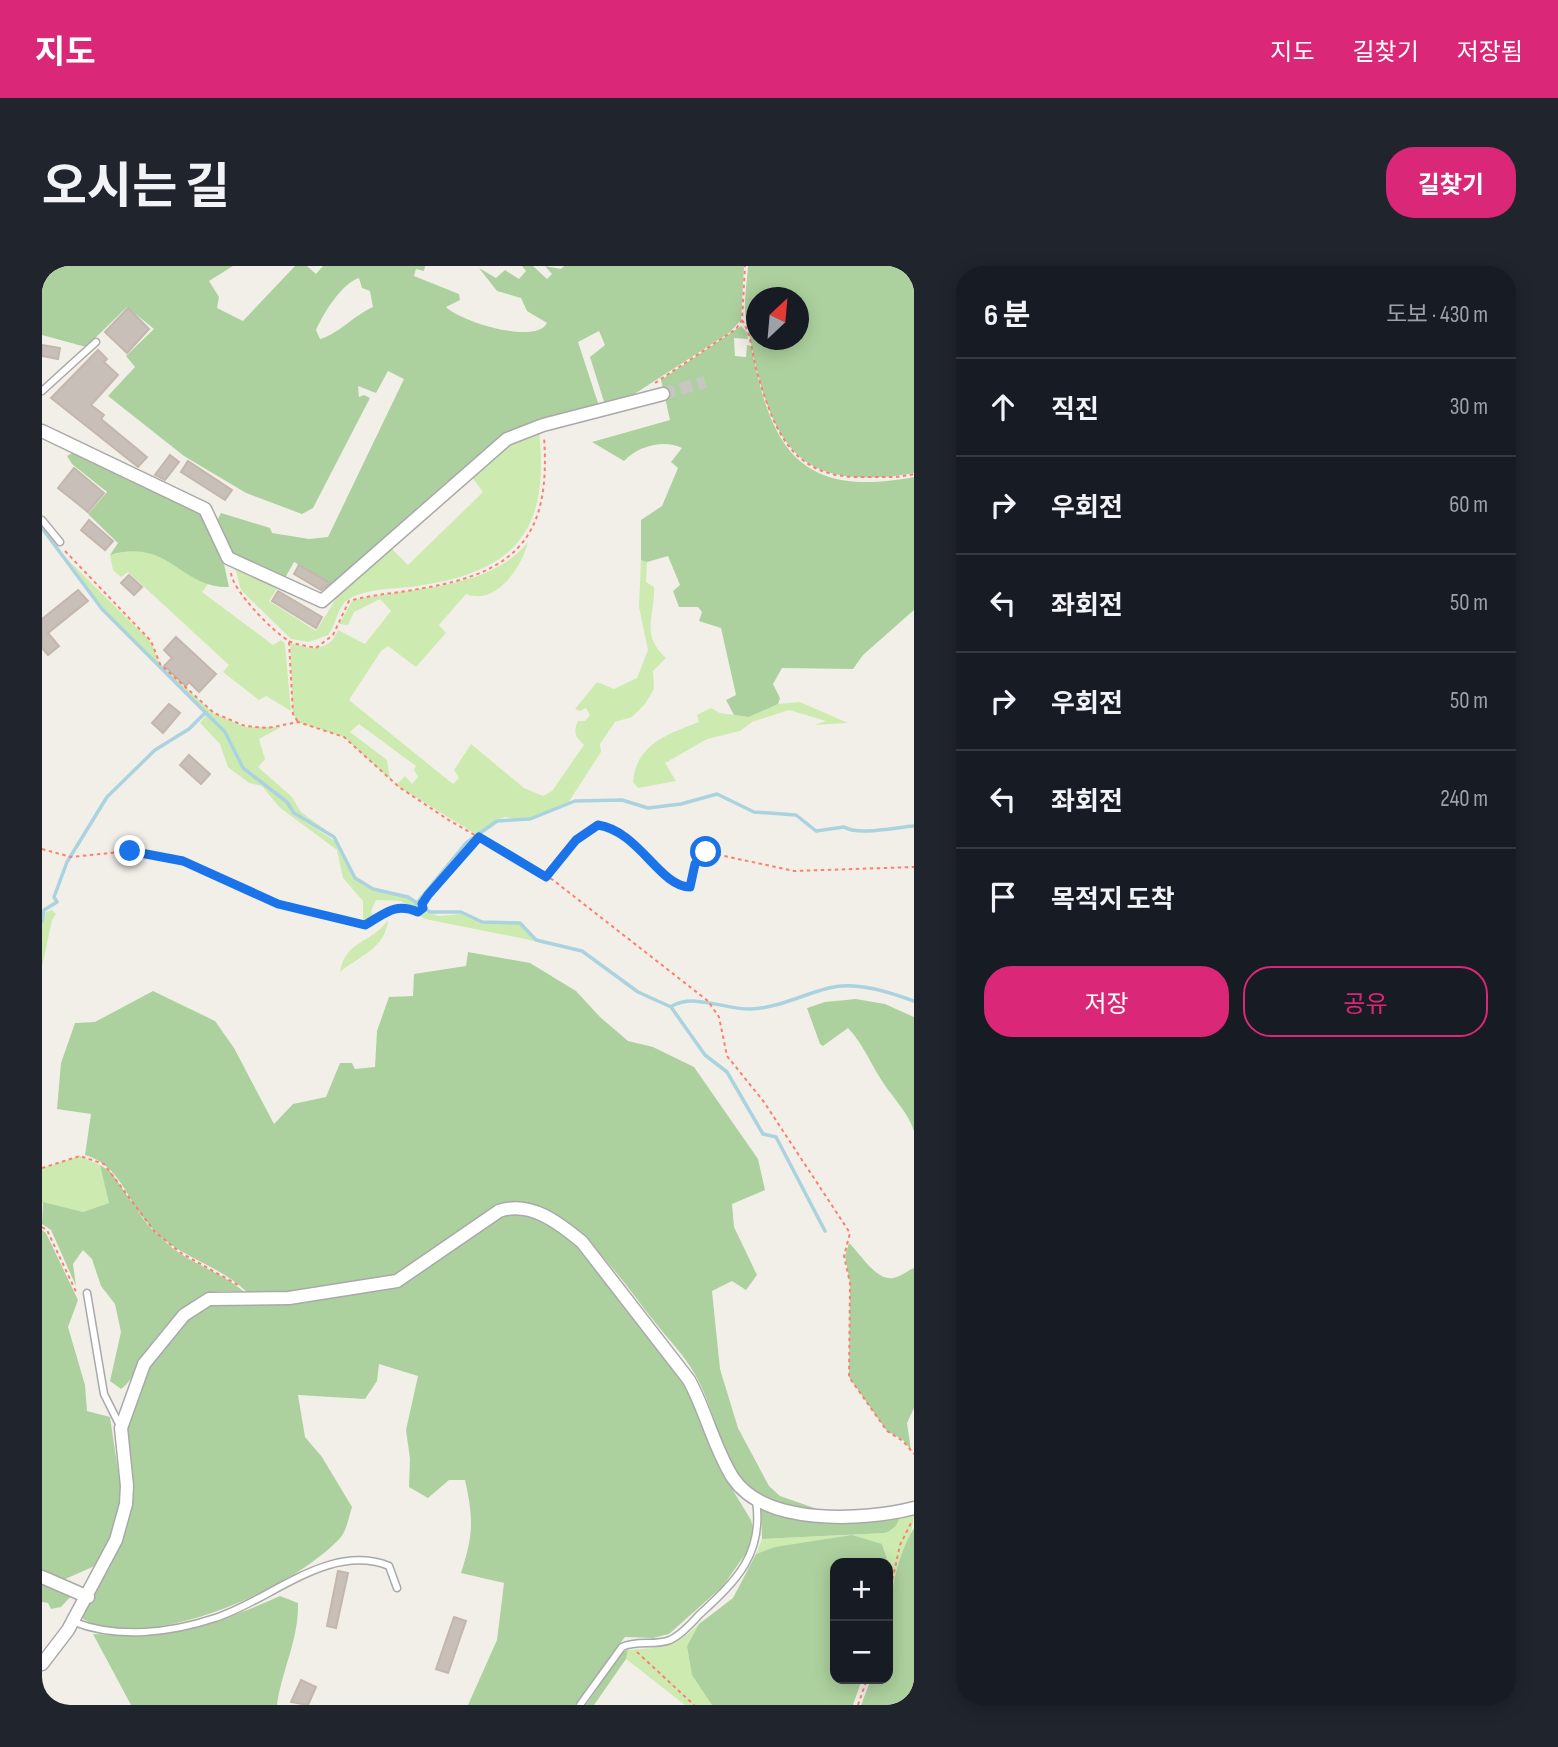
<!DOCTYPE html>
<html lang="ko">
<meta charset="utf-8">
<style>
:root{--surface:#171b24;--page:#20242c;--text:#f1f3f6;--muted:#9ea1a6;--line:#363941;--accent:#db2777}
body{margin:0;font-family:"Sofia Sans Condensed","Noto Sans KR",sans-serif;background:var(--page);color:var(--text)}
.controls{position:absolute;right:21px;bottom:21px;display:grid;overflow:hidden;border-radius:14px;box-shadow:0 4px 18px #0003}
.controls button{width:63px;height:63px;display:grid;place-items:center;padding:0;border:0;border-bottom:2px solid var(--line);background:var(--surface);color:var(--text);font:35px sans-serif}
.compass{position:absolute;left:704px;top:21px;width:63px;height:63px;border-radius:50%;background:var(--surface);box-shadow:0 4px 18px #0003;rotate:26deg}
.stop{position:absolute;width:21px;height:21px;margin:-16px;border:5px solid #1a73e8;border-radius:50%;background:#fff}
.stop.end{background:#1a73e8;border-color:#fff;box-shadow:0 2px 7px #0008}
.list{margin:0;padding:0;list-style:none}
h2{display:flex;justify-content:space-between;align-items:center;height:91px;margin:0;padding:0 28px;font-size:30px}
h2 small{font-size:23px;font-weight:400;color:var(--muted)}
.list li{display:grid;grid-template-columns:46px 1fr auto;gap:21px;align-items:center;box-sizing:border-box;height:98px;padding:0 28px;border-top:2px solid var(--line)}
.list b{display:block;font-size:26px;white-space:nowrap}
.list em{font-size:23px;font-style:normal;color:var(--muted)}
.actions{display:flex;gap:14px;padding:21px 28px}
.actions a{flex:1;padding:16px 0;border:2px solid var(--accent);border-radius:28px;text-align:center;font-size:24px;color:var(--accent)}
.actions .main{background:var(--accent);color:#fff}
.icon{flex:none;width:38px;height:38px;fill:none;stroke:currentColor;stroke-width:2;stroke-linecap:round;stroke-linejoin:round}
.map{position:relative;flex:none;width:872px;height:1439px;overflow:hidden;border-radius:28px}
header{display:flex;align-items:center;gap:42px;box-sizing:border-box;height:98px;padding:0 35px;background:var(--accent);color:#fff}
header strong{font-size:33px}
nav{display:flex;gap:38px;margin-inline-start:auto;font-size:24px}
.intro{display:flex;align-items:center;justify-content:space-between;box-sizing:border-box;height:168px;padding:0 42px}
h1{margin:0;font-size:49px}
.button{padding:18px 32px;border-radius:28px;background:var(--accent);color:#fff;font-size:24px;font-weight:700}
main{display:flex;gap:42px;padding:0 42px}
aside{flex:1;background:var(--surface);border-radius:28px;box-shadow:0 4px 18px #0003}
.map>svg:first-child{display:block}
</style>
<header>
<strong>지도</strong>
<nav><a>지도</a><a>길찾기</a><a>저장됨</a></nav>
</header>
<div class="intro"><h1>오시는 길</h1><a class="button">길찾기</a></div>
<main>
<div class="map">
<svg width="872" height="1439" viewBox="0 0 872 1439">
<rect width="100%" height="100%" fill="#f2efe9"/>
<!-- grass -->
<path fill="#cdebb0" d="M 497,165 C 508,264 474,306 375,320 C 355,323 325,322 307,333 C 295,340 295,358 286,369 L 267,376 L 249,373 L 199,324 L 192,298 L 238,318 L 227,335 L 274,365 L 300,323 L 348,281 L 366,299 L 441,226 L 428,209 L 468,176 Z
M 486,276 C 480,301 454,340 424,328 L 397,359 L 404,367 L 374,401 L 346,380 L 339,385 L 307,434 L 411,518 L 417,512 L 412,504 L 429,478 L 482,522 L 501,530 L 510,525 L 542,479 C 533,470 531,466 536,455 L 543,455 L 548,449 L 544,442 L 538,445 L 533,443 L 555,416 L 572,423 L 595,412 L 606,384 L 597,341 L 599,294 L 605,296 L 604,316 L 612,321 C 613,352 598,368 624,392 L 611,405 L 612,423 L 603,438 L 590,451 L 573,456 L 558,478 L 559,486 L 526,537 L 519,542 L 478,555 L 464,551 L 454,554 L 435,569 L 354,519 L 363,510 L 370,518 L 376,511 L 372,504 L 374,500 L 317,458 L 308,466 L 345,494 L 348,513 L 302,471 L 256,456 L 251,448 L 248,377 C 268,383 287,387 296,364 L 323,378 L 349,345 L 338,333 L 312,346 L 306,359 L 297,358 L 310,335 C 365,320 446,326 486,276 Z
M 96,283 L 116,288 L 166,318 L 160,326 L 231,379 L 239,374 L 243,378 L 249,445 L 224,430 L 217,434 L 181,406 L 187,399 L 86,306 L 79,311 L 71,304 L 68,289 Z
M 25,293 L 108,375 L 118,398 L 171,447 L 203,461 L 239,461 L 217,473 L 223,493 L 216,501 L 250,531 L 259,546 L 288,567 L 253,546 L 245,536 L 201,502 L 184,466 L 61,343 Z
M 758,436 L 806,457 L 772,459 L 784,455 L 747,444 L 710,456 L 698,465 L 665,473 L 623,497 L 634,515 L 596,522 L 591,516 C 594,478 626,468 657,456 L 655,449 L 669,442 L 678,447 L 707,451 L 736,438 Z
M 165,448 L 182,467 L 200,503 L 244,537 L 251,548 L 296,577 L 312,613 L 331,624 L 366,632 L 379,643 L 375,645 L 359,635 L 334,634 L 329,645 L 331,651 L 321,657 L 321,635 L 301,612 L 295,584 L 237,541 L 220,520 L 207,517 L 186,501 L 178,478 L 158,457 Z
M 10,644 L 14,648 L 10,654 L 0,701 L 0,659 L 4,646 Z
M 382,645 L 397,650 L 419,648 L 440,657 L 477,658 L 493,675 L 383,653 L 376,649 Z
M 346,654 C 344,682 316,691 298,706 C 304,673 328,679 346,654 Z
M 38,890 L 58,899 L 68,937 L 41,946 L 0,937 L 0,902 Z
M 872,1243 C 872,1274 853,1313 846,1344 L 849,1305 L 840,1278 C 799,1279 753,1273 714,1288 L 720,1273 L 843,1267 L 857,1247 Z
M 657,1358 L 645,1380 L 670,1439 L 643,1439 L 584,1393 L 586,1384 C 621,1381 629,1384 657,1358 Z"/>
<!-- forest -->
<path fill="#add19e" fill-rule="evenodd" d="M 0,0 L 191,0 L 167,15 L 177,31 L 175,42 L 201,55 L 253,0 L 265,0 L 274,8 L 281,0 L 383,0 L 382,5 L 374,3 L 372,10 L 417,28 L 418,34 L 404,41 C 419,56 494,79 505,57 L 485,45 L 479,32 L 455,25 L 437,2 L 454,12 L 463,4 L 477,13 L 484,5 L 480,0 L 491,0 L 505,13 L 510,8 L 503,0 L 519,3 L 522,0 L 702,0 L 699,54 L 687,67 L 583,134 L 563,139 L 548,91 L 563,79 L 557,65 L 536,76 L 557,140 L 491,156 L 453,176 L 294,320 L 252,296 L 243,312 L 187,289 L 175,255 L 179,247 L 228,262 L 230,267 L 267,273 L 286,271 L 362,113 L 346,105 L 334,127 L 316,120 L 317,131 L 322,129 L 328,132 L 271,242 L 260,248 L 204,227 L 142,190 L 66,130 L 93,101 L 84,90 L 112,63 L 85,41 L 44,81 L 0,69 ZM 317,12 L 320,22 L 328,25 L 331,41 C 311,50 295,69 278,73 L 274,64 C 281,48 300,17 317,12 Z
M 706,0 L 872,0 L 872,207 C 839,213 791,216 763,195 C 723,165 714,99 704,54 C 701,37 705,17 706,0 ZM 715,32 L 757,32 L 757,74 L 715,74 Z
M 699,60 L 705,66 L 706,73 L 692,72 L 693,90 L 704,91 L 705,79 L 709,80 C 729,181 756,233 872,211 L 872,344 L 821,389 L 811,403 L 740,402 L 731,418 L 738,432 L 736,438 L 707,451 L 692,449 L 684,434 L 694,429 L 679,362 L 657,355 L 660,346 L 656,341 L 637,341 L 631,325 L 638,319 L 626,290 L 605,296 L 599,294 L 599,254 L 620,240 L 636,202 L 629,196 L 640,182 C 622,173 596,180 582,195 L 550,176 L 628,154 L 619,114 Z
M 30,187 L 37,188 L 161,246 L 180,289 L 187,321 C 139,323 127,271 68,289 L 76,277 L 46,248 L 65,226 L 30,198 L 25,190 Z
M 426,686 L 488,697 L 534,725 L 558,751 L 586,775 L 611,781 L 652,801 L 716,893 L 723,924 L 690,938 L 692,961 L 715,1009 L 704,1024 L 690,1015 L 670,1025 L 678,1103 L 696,1162 L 727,1220 L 738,1230 L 795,1250 C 775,1248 723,1238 709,1224 C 679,1194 674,1146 654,1110 C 643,1090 626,1073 612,1055 C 579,1014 520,923 460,937 L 354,1011 L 247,1027 L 205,1026 C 176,998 133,990 106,959 C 84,933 79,900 43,889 L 49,848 L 15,843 L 19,797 L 33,757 L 53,756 L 111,725 L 173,755 L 192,782 L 232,858 L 251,838 L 284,831 L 298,797 L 310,797 L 313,803 L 333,801 L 335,765 L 347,731 L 371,730 L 372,708 L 424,700 Z
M 814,733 L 843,738 L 872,751 L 872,865 C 866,847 853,834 842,818 C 829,799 822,779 806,762 L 781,780 L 778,778 L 765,742 L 783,736 Z
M 44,890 L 69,906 C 91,937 105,963 136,986 C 157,1001 182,1008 202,1026 C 192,1026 178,1024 169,1027 C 141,1035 115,1069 100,1091 C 92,1103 91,1115 79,1123 L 68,1115 L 79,1066 L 73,1038 L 59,1020 L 50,993 L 41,984 L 31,998 L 34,1020 L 9,964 L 0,958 L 1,936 L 41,946 L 67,937 L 58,899 Z
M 479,945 L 503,954 L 525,968 L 550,995 L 642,1115 L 681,1208 L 709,1254 L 712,1266 L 709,1280 L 681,1320 L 627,1368 L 611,1372 L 583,1371 L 533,1439 L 426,1439 L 455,1374 L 462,1317 L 419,1307 C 431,1270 432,1254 423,1214 L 407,1214 L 386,1232 L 367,1221 L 368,1193 L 364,1164 L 376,1110 L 337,1098 L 335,1115 L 323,1133 L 256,1129 L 263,1171 L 280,1191 L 310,1241 C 307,1250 305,1263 299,1271 C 255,1321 104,1389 41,1353 L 41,1347 L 67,1302 L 84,1264 L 89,1237 L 85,1167 L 88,1143 L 107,1097 L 139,1059 L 171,1037 L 341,1022 L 369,1014 L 465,947 Z
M 0,964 L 4,967 L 36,1034 L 26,1061 L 43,1119 L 45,1145 L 68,1151 L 81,1238 L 76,1259 L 55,1299 L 21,1314 L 0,1306 Z
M 807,977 C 818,987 834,1015 851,1012 C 858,1011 865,1005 872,1002 L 872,1142 L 865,1157 L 869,1184 L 861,1174 L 845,1165 L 807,1111 L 808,1017 L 803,990 Z
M 719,1240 L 743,1249 L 857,1247 C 858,1258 852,1263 843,1267 L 720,1273 Z
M 872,1262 L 872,1439 L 819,1439 L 829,1413 L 846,1413 C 846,1362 845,1307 872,1262 Z
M 810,1269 L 840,1278 L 849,1305 L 846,1319 L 846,1297 L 793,1297 L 793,1413 L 820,1413 L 811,1439 L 670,1439 L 650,1409 L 645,1380 L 657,1358 L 691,1332 L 714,1288 L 733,1281 Z
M 0,1315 L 31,1328 L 19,1341 L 9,1343 L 6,1337 L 0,1336 Z
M 238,1330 L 256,1337 C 257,1373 240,1404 235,1439 L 89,1439 L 51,1368 C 120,1372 175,1359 238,1330 Z
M 586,1384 L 584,1393 L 552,1439 L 544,1439 L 580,1386 Z"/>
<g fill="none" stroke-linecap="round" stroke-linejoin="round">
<!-- stream -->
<path stroke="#aad3df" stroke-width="3.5" d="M 0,262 L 60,343 L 183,466 L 201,502 L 245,536 L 252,547 L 292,571 L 313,612 L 331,623 L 366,631 L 388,646 L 419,646 L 440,656 L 478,657 L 494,674 L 540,685 L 596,726 L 629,741 L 663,789 L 685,806 L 721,868 L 734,871 L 783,965
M 374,638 L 424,577 L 455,555 L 488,553 L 533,535 L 580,534 L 606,542 L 639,538 L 675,528 L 712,546 L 754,549 L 774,565 L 802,561 C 816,570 855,561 872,560
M 0,656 L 2,644 L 15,636 L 12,631 L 25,596 L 65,531 L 113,484 L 147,463 L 164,446
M 630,740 C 653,727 684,744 709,743 C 736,742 762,728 787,722 C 814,715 847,726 872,735"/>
</g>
<!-- building -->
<path fill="#c7bfb8" stroke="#c4b6ab" stroke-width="2" d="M 86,42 L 107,63 L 85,87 L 63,66 Z
M 0,79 L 18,82 L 16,93 L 0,90 Z
M 56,84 L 65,93 L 62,96 L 76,109 L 49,139 L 62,149 L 59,153 L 105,191 L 96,201 L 9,132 Z
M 128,189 L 137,196 L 123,214 L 113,209 Z
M 146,195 L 190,224 L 183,234 L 139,206 Z
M 32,202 L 62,227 L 46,246 L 16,222 Z
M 47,254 L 71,275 L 63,284 L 39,264 Z
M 257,299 L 288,317 L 279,324 L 252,308 Z
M 87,309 L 100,321 L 92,329 L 79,317 Z
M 36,324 L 46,335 L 6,367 L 17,380 L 6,389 L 0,382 L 0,353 Z
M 236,325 L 280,351 L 274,362 L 230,335 Z
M 134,371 L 174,408 L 157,426 L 147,416 L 144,420 L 122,400 L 130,392 L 122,384 Z
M 127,438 L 138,447 L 121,467 L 110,457 Z
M 147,489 L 168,508 L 159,518 L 138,499 Z
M 296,1305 L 306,1307 L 294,1362 L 285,1360 Z
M 412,1351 L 424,1355 L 406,1407 L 394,1403 Z
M 259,1414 L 274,1421 L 266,1439 L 249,1436 Z"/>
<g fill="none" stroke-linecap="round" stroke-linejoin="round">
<!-- minor-tunnel -->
<path stroke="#c8c6c1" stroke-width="12" stroke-dasharray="12 6" stroke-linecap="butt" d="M 621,128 L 663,116"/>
<!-- service casing -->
<g stroke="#a9a9a9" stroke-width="9">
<path id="service" d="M 0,125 L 54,76
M 0,254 L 18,276
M 45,1027 L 62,1128 L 78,1160
M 32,1356 C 76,1373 128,1367 173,1352 C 229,1334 287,1276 347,1300 L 355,1322
M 538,1439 L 580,1381 C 595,1374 613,1380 628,1374 C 639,1369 649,1358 657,1349 C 695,1314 722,1288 714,1234"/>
</g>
<!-- minor casing -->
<g stroke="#a9a9a9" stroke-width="15">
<path id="minor" d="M 0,165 L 163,243 L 186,292 L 280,335 L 465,173 L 501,159 L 621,128
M 0,1311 L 46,1331
M 0,1398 L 26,1364 L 74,1274 L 84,1238 L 85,1220 L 79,1162 L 102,1098 L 142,1049 L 167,1033 L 247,1032 L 355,1015 L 457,945 C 488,934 517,957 540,976 L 647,1114 C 664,1145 672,1182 691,1212 C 723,1260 822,1255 872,1242"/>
</g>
<!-- path -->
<path stroke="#fa8072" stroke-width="2" stroke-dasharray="3.5 3.5" stroke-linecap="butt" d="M 700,54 C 710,70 710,88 715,106 C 733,167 750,213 823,211 C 840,211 856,212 872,208
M 613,117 L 694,63 L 700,54 L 703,0
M 23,285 L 109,375 L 118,398 L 172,447 L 203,460 L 226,462 L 256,456 L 302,471 L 357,521 L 405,553 L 511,614 L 666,735 L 677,751 L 685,790 L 722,836 L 808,967 L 802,990 L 808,1017 L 807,1111 L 845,1165 L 861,1175 L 872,1188
M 189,307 C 191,325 231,366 247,375 C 254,379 266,380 274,382 L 291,369 L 307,335 C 332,328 357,327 382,322 C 477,306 509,268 502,171
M 247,376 L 251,448 L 256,456
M 0,583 L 29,591 L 88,585 L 141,595 L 236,638 L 323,659 C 343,648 352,636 376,646 L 381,642 L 380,638 L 386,630 L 437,571
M 505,610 L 534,574 L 556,559 C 597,564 618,621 648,621 L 653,598 L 664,586 L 752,605 L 872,601
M 0,902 L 38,890 L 62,898 L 113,966 L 139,987 L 196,1019
M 0,961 L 5,964 L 35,1028
M 846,1334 L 858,1279 L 870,1255
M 595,1386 L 652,1439
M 816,1439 L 825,1413"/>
<!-- service -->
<use href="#service" stroke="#fff" stroke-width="6"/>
<!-- minor -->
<use href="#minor" stroke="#fff" stroke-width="12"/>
</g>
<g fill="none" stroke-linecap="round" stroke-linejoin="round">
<!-- route -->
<path stroke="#1a73e8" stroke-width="9" d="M 88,585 L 141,595 L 236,638 L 323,659 C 343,648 352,636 376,646 L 381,642 L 380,638 L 386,629 L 437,571 L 504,611 L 534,574 L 556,559 C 597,565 618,621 648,621 L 653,598 L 664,586"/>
</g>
</svg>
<div class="controls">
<button>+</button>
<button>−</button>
</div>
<svg class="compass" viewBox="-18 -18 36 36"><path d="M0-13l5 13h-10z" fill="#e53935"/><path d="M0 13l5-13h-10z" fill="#9ea1a6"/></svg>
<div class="stop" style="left:664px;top:586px"></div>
<div class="stop end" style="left:88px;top:585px"></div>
</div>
<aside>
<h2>6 분<small>도보 · 430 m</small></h2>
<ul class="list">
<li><svg class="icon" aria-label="ahead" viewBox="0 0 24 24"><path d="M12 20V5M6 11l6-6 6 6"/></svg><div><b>직진</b></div><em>30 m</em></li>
<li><svg class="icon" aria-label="right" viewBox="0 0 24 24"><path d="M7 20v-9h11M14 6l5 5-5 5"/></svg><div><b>우회전</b></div><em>60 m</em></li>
<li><svg class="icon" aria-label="left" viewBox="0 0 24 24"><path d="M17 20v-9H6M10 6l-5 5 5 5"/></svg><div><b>좌회전</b></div><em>50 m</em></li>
<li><svg class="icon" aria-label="right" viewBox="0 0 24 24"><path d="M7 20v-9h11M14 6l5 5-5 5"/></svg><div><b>우회전</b></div><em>50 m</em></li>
<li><svg class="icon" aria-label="left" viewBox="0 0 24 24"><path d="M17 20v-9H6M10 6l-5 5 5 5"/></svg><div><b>좌회전</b></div><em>240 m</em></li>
<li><svg class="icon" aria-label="arrive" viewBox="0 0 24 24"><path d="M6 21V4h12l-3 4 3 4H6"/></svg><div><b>목적지 도착</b></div></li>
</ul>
<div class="actions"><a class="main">저장</a><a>공유</a></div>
</aside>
</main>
